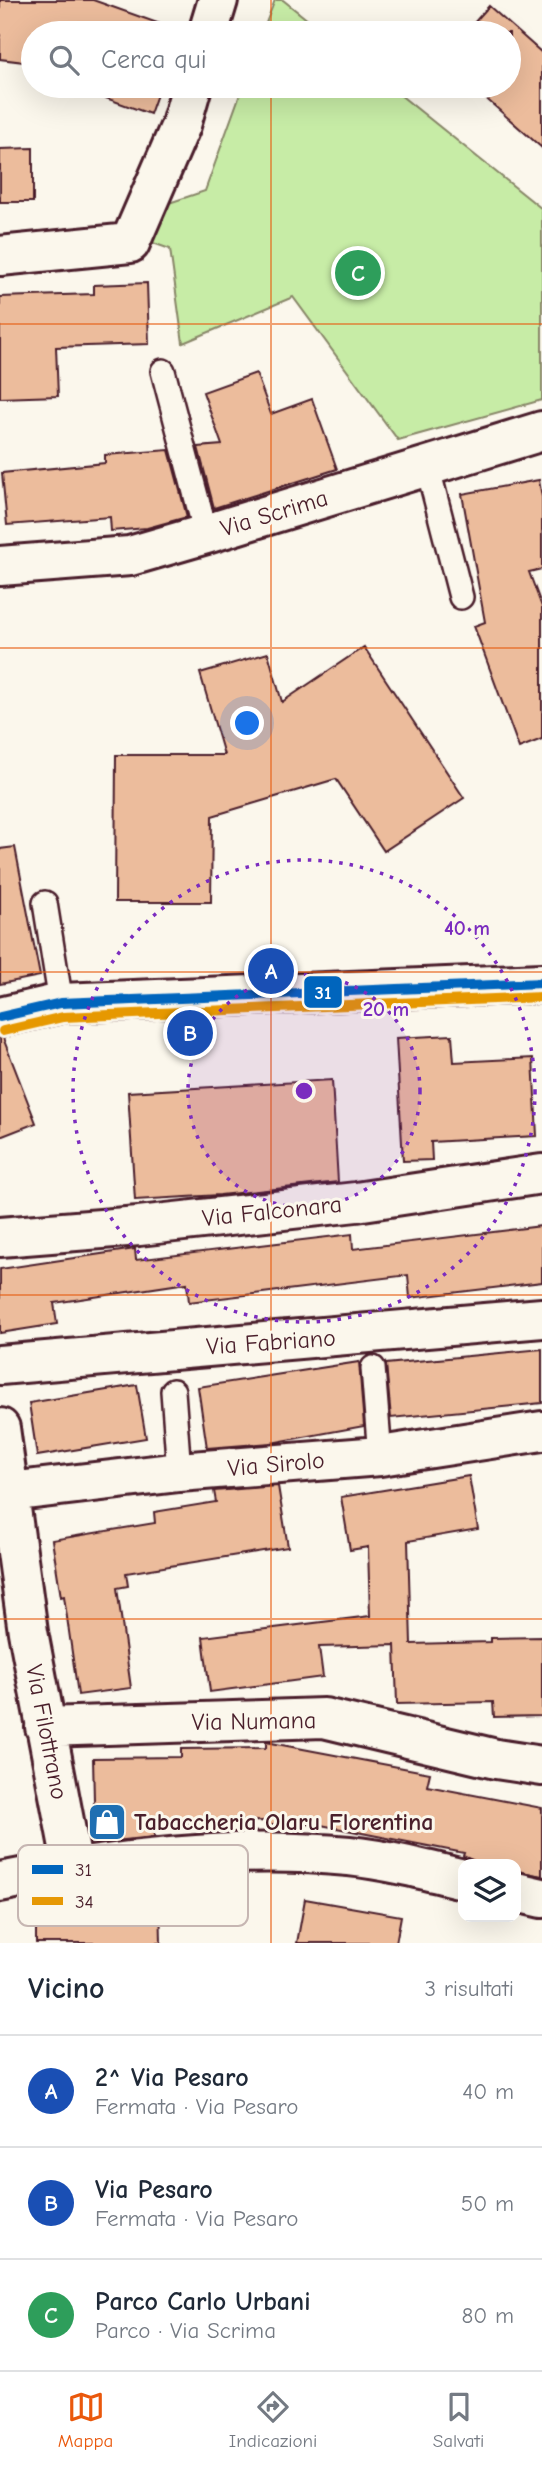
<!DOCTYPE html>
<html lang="it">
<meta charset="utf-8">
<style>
:root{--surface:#fff;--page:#f6f6f7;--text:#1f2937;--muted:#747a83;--line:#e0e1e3;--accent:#ea580c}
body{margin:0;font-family:"Comic Neue",sans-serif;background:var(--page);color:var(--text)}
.controls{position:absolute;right:21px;bottom:21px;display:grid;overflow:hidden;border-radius:14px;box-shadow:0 7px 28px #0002}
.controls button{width:63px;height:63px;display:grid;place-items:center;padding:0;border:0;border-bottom:2px solid var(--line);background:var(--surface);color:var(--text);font:35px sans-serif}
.you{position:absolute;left:248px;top:724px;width:24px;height:24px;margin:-18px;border:5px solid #fff;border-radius:50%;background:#1a73e8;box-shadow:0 0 0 10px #1a73e833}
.badge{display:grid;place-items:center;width:46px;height:46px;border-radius:50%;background:var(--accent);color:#fff;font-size:23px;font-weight:700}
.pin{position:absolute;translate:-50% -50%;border:4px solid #fff;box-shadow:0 2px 7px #0006}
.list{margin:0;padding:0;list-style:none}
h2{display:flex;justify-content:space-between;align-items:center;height:91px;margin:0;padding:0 28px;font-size:30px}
h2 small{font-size:23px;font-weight:400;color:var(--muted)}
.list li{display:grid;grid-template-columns:46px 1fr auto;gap:21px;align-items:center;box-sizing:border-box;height:112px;padding:0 28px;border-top:2px solid var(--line)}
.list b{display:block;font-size:26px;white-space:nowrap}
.list p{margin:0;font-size:23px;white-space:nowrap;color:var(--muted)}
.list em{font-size:23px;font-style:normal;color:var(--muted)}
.icon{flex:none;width:38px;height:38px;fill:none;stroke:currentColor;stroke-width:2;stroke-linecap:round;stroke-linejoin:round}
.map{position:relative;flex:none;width:542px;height:1943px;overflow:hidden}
.search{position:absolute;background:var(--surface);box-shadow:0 7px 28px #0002;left:21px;right:21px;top:21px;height:77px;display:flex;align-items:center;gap:18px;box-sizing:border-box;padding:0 24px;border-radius:38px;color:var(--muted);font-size:26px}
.sheet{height:427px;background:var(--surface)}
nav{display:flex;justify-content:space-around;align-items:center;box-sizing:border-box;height:98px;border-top:2px solid var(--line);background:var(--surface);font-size:19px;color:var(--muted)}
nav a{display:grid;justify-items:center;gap:4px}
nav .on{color:var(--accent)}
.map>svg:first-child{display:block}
</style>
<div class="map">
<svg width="542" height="1943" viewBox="0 0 542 1943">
<rect width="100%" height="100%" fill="#fbf7ec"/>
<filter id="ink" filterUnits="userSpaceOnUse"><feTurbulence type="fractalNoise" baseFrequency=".0143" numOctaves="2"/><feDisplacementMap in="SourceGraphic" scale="14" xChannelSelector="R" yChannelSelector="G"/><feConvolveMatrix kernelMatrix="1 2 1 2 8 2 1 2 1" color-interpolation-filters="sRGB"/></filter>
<g filter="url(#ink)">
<!-- green -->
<path fill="#c7eca6" stroke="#888668" stroke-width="2" d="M 275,0 L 283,0 L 324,33 L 262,33 Z
M 243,86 L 389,86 L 542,209 L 542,400 L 398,440 L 293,297 L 183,343 L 170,249 L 153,243 L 157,207 L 205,191 Z"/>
<!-- building -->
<path fill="#ecbc9c" stroke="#4a1f2b" stroke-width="2" d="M 0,0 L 93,0 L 180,31 L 179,33 L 33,33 L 33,63 L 0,59 Z
M 489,6 L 542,53 L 542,148 L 473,87 L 464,96 L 452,86 L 509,86 L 509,33 L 465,33 Z
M 91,86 L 160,86 L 150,114 L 89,92 Z
M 33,148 L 33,202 L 0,202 L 0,149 Z
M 147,283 L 149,344 L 56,347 L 58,396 L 0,398 L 0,297 L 94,294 L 94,285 Z
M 256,373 L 271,414 L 312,399 L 337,469 L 214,508 L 198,447 L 222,445 L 203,392 Z
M 169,450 L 187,517 L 147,528 L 111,531 L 110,517 L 7,525 L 2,473 L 105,463 L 105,455 Z
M 539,480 L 542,497 L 542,569 L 529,572 L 542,607 L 542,739 L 519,748 L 474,626 L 485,622 L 462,494 Z
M 364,647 L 464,798 L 384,851 L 336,779 L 252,804 L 212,816 L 211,902 L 115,902 L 116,755 L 224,755 L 200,673 L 268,653 L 282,702 Z
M 15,847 L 40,976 L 0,984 L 0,849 Z
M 452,1035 L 454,1062 L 533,1058 L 537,1136 L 431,1142 L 432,1160 L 403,1161 L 396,1038 Z
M 0,1038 L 3,1038 L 36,1123 L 0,1137 Z
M 332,1080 L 338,1182 L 220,1195 L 135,1200 L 128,1092 Z
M 542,1226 L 542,1282 L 410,1298 L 408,1275 L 189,1302 L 187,1283 L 54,1303 L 57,1324 L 0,1333 L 0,1269 L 135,1249 L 136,1260 L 352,1234 L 353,1249 Z
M 542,1349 L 542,1403 L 391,1418 L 386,1364 Z
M 359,1362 L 364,1426 L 271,1443 L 207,1448 L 198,1387 Z
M 137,1385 L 146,1438 L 37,1456 L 29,1403 Z
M 469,1476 L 478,1529 L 408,1541 L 411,1644 L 491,1642 L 491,1638 L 542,1637 L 542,1716 L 494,1717 L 493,1702 L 397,1704 L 395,1645 L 319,1647 L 323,1677 L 210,1692 L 203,1637 L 370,1616 L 368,1547 L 350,1550 L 341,1497 Z
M 278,1486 L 288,1547 L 126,1573 L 128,1586 L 117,1588 L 131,1688 L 78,1695 L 64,1596 L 61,1597 L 52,1540 L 155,1523 L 154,1512 L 216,1502 L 214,1491 Z
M 266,1742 L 430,1773 L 427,1786 L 542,1808 L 542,1876 L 516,1871 L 516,1864 L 478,1863 L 463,1856 L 464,1853 L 316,1824 L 267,1825 L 267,1821 L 154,1823 L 154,1837 L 95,1843 L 93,1758 L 181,1757 L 181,1749 L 266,1748 Z
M 155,1880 L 155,1900 L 160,1900 L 161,1943 L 36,1943 L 36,1914 L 118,1912 L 117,1885 Z
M 305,1899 L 401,1916 L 396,1943 L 297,1943 Z"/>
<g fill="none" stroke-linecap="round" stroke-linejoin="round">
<!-- lane casing -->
<g stroke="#4a1f2b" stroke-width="28">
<path id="lane" d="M 163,371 L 206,534
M 427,465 L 461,597
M 45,903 L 61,1003
M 373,1368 L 380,1456
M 173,1391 L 179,1472"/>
</g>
<!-- street casing -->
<g stroke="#4a1f2b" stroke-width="44">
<path id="street" d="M 208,33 L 218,0
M 0,256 L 130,243 L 181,125 L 192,86
M 0,566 L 130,556 L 206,534 L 542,431
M 0,1237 L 139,1226 L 356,1202 L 542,1174
M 0,1365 L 542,1318
M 0,1428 L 28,1632 L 73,1868
M 9,1492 L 179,1472 L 380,1456 L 542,1431
M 45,1727 L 324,1718 L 496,1759 L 542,1766"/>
</g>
<!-- secondary casing -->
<g stroke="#4a1f2b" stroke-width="44">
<path id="secondary" d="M 0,1017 L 61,1003 L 542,983
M 0,1882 C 110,1859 236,1846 349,1856 C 387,1860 426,1870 463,1879
M 516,1892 L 542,1898"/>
</g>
<!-- lane -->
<use href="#lane" stroke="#fbf7ec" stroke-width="23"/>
<!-- street -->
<use href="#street" stroke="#fbf7ec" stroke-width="38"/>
<!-- secondary -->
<use href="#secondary" stroke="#fbf7ec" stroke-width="38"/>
<!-- bus-1 casing -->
<g stroke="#fbf7ec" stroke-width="16">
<path id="bus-1" d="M 0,1017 L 61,1003 L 542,983"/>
</g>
<!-- bus-2 casing -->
<g stroke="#fbf7ec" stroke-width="16">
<path id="bus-2" d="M 3,1031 L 63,1017 L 542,997"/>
</g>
<!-- bus-1 -->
<use href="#bus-1" stroke="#0065bd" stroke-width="10"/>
<!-- bus-2 -->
<use href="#bus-2" stroke="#e69804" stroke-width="10"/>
</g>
</g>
<!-- grid -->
<path fill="none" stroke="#e8590c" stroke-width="2" stroke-opacity="0.55" d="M 271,0 L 271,33M 271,86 L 271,1943M 0,324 L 542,324M 0,648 L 542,648M 0,972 L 542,972M 0,1295 L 542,1295M 0,1619 L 542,1619"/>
<!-- distance rings -->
<circle cx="304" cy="1091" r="116" fill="#7b2cbf" fill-opacity=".12"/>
<g fill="none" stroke="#7b2cbf" stroke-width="3.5" stroke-dasharray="3.5 7">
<circle cx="304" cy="1091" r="116"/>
<circle cx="304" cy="1091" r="231"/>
</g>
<!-- icons -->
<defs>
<g id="shop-square" transform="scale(2.0125)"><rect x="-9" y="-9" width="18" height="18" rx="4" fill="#1f6fb2" stroke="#fbf7ec"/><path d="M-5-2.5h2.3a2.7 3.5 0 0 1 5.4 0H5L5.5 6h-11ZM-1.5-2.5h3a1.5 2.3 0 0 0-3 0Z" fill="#fff"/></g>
</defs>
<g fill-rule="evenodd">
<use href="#shop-square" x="107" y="1822"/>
</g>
<g text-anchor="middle" stroke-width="6" stroke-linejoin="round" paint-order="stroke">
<!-- street labels -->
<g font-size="24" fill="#4a1f2b" stroke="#fbf7ec">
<text transform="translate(274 513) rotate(-17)" y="8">Via Scrima</text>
<text transform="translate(272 1211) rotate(-6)" y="8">Via Falconara</text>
<text transform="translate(271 1342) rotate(-4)" y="8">Via Fabriano</text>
<text transform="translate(276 1464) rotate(-5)" y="8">Via Sirolo</text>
<text transform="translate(254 1721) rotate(-1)" y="8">Via Numana</text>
<text transform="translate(47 1732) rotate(79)" y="8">Via Filottrano</text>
</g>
<!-- poi labels -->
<g font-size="24" font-weight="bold" fill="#4a1f2b" stroke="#fbf7ec" text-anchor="start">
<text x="134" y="1830">Tabaccheria Olaru Florentina</text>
</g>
</g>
<!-- legend -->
<rect x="18" y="1845" width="230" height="81" rx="10" fill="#fbf7ec" stroke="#c6b6b2" stroke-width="2"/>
<rect x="32" y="1865" width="31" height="9" fill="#0065bd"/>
<rect x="32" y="1897" width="31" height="8" fill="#e69804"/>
<g font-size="19" fill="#4a1f2b">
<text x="75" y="1876">31</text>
<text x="75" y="1908">34</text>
</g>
<circle cx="304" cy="1091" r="10" fill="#7b2cbf" stroke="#fbf7ec" stroke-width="3.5"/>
<g font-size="21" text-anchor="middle" font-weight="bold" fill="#7b2cbf" stroke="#fbf7ec" stroke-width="6" stroke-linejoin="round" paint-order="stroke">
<text x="467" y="935">40 m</text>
<text x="386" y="1016">20 m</text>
</g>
<rect stroke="#fbf7ec" stroke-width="2.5" x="303" y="975" width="40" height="34" rx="7" fill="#0065bd"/>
<g font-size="19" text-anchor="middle" font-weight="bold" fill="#fff">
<text x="323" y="999">31</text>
</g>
</svg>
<div class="controls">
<button><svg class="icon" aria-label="layers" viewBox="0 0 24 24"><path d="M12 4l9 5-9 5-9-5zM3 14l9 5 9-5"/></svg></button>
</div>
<div class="you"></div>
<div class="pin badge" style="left:271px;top:971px;background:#1a4fb4">A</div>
<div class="pin badge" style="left:190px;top:1033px;background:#1a4fb4">B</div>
<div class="pin badge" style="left:358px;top:273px;background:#2e9e5b">C</div>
<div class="search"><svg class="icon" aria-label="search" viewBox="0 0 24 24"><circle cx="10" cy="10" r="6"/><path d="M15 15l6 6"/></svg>Cerca qui</div>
</div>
<section class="sheet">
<h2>Vicino<small>3 risultati</small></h2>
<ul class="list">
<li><span class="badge" style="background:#1a4fb4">A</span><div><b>2^ Via Pesaro</b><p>Fermata · Via Pesaro</p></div><em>40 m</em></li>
<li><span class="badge" style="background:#1a4fb4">B</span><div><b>Via Pesaro</b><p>Fermata · Via Pesaro</p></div><em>50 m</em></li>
<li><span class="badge" style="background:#2e9e5b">C</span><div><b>Parco Carlo Urbani</b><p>Parco · Via Scrima</p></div><em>80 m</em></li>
</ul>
</section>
<nav>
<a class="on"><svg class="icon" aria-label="map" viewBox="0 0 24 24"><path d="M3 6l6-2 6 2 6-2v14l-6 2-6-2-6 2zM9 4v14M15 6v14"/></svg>Mappa</a>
<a><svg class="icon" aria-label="directions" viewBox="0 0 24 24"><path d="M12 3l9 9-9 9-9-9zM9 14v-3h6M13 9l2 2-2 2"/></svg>Indicazioni</a>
<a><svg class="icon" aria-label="saved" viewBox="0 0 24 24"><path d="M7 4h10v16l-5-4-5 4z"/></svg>Salvati</a>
</nav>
